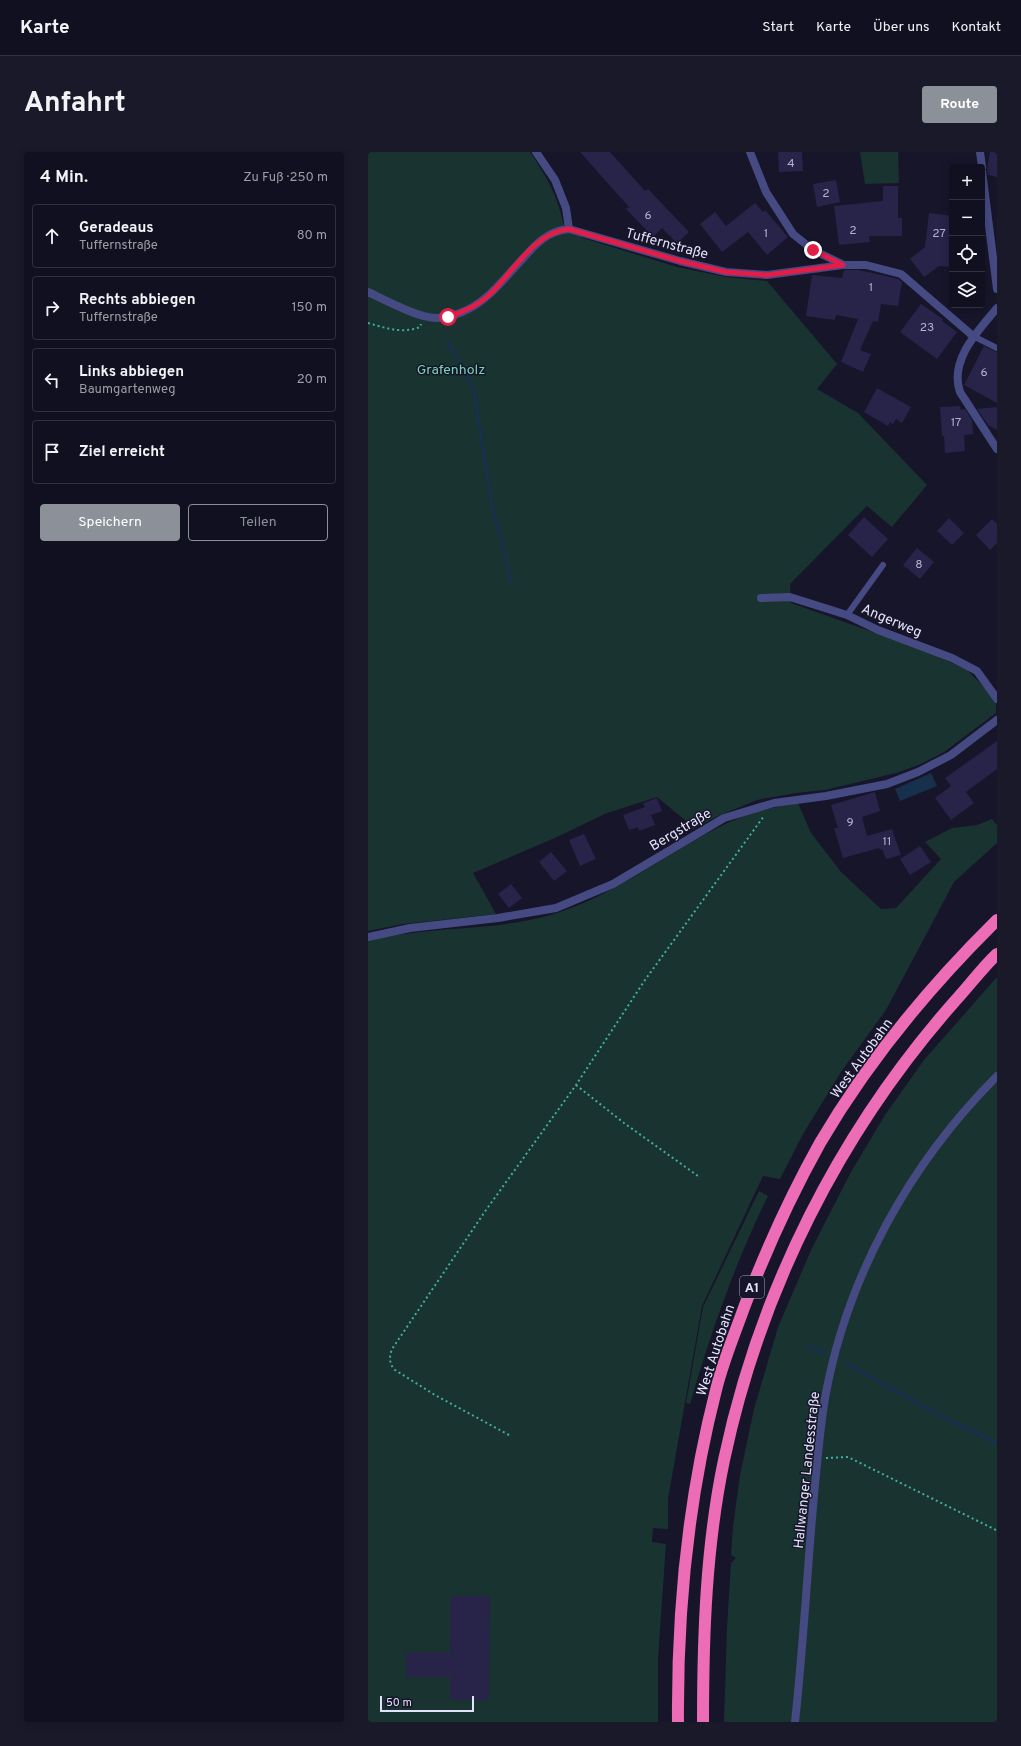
<!DOCTYPE html>
<html lang="de">
<meta charset="utf-8">
<style>
:root{--surface:#111020;--page:#1a1929;--text:#f1f3f6;--muted:#9c9da5;--line:#30303e;--accent:#8c9099}
body{margin:0;font-family:Overpass,sans-serif;background:var(--page);color:var(--text)}
.controls{position:absolute;right:12px;top:12px;display:grid;overflow:hidden;border-radius:4px;box-shadow:0 2px 10px #0003}
.controls button{width:36px;height:36px;display:grid;place-items:center;padding:0;border:0;border-bottom:1px solid var(--line);background:var(--surface);color:var(--text);font:20px sans-serif}
.scale{position:absolute;left:12px;bottom:10px;width:94px;box-sizing:border-box;padding-left:4px;border:2px solid #e2e2fb;border-top:0;font-size:11px;line-height:14px;white-space:nowrap;color:#e2e2fb;-webkit-text-stroke:3px #17152a;paint-order:stroke}
.stop{position:absolute;width:12px;height:12px;margin:-9px;border:3px solid #e11d48;border-radius:50%;background:#fff}
.stop.end{background:#e11d48;border-color:#fff;box-shadow:0 1px 4px #0008}
.list{margin:0;padding:0;list-style:none}
h2{display:flex;justify-content:space-between;align-items:center;height:52px;margin:0;padding:0 16px;font-size:17px}
h2 small{font-size:13px;font-weight:400;color:var(--muted)}
.list li{display:grid;grid-template-columns:26px 1fr auto;gap:12px;align-items:center;box-sizing:border-box;height:64px;margin:0 8px 8px;padding:0 8px;border:1px solid var(--line);border-radius:4px}
.list b{display:block;font-size:15px;white-space:nowrap}
.list p{margin:0;font-size:13px;white-space:nowrap;color:var(--muted)}
.list em{font-size:13px;font-style:normal;color:var(--muted)}
.actions{display:flex;gap:8px;padding:12px 16px}
.actions a{flex:1;padding:9px 0;border:1px solid var(--accent);border-radius:4px;text-align:center;font-size:14px;color:var(--accent)}
.actions .main{background:var(--accent);color:#fff}
.icon{flex:none;width:22px;height:22px;fill:none;stroke:currentColor;stroke-width:2;stroke-linecap:round;stroke-linejoin:round}
.map{position:relative;flex:none;width:629px;height:1570px;overflow:hidden;border-radius:4px}
header{display:flex;align-items:center;gap:24px;box-sizing:border-box;height:56px;padding:0 20px;background:var(--surface);border-bottom:1px solid var(--line)}
header strong{font-size:19px}
nav{display:flex;gap:22px;margin-inline-start:auto;font-size:14px}
.intro{display:flex;align-items:center;justify-content:space-between;box-sizing:border-box;height:96px;padding:0 24px}
h1{margin:0;font-size:28px}
.button{padding:10px 18px;border-radius:4px;background:var(--accent);color:#fff;font-size:14px;font-weight:700}
main{display:flex;gap:24px;padding:0 24px}
aside{flex:1;background:var(--surface);border-radius:4px;box-shadow:0 2px 10px #0003}
.map>svg:first-child{display:block}
</style>
<header>
<strong>Karte</strong>
<nav><a>Start</a><a>Karte</a><a>Über uns</a><a>Kontakt</a></nav>
</header>
<div class="intro"><h1>Anfahrt</h1><a class="button">Route</a></div>
<main>
<aside>
<h2>4 Min.<small>Zu Fuß · 250 m</small></h2>
<ul class="list">
<li><svg class="icon" aria-label="ahead" viewBox="0 0 24 24"><path d="M12 20V5M6 11l6-6 6 6"/></svg><div><b>Geradeaus</b><p>Tuffernstraße</p></div><em>80 m</em></li>
<li><svg class="icon" aria-label="right" viewBox="0 0 24 24"><path d="M7 20v-9h11M14 6l5 5-5 5"/></svg><div><b>Rechts abbiegen</b><p>Tuffernstraße</p></div><em>150 m</em></li>
<li><svg class="icon" aria-label="left" viewBox="0 0 24 24"><path d="M17 20v-9H6M10 6l-5 5 5 5"/></svg><div><b>Links abbiegen</b><p>Baumgartenweg</p></div><em>20 m</em></li>
<li><svg class="icon" aria-label="arrive" viewBox="0 0 24 24"><path d="M6 21V4h12l-3 4 3 4H6"/></svg><div><b>Ziel erreicht</b></div></li>
</ul>
<div class="actions"><a class="main">Speichern</a><a>Teilen</a></div>
</aside>
<div class="map">
<svg width="629" height="1570" viewBox="0 0 629 1570">
<rect width="100%" height="100%" fill="#17152a"/>
<!-- green -->
<path fill="#193330" d="M 0,0 L 162,0 C 178,24 189,42 195,71 L 215,86 L 309,115 L 358,125 L 399,129 L 469,212 L 449,237 L 490,261 L 559,333 L 524,375 L 499,354 L 422,432 L 423,451 L 550,496 L 598,517 L 621,540 L 628,551 L 628,561 L 576,600 L 553,612 L 528,621 L 457,638 L 428,641 L 389,648 L 350,664 L 325,677 L 323,673 L 289,645 L 239,661 L 189,685 L 105,721 L 128,762 L 35,772 L 0,779 Z
M 492,0 L 530,0 L 531,31 L 497,32 Z
M 430,651 L 443,681 L 473,720 L 513,757 L 528,756 L 573,707 L 557,690 L 584,676 L 609,673 L 624,667 L 629,673 L 629,691 L 586,730 L 518,858 L 473,920 L 435,982 L 412,1027 L 395,1024 L 334,1154 L 300,1347 L 300,1377 L 285,1376 L 284,1390 L 298,1392 L 290,1506 L 290,1570 L 0,1570 L 0,788 C 12,785 24,784 36,782 C 86,775 137,777 186,762 C 254,741 307,693 371,666 C 390,658 410,655 430,651 Z
M 629,825 L 629,1570 L 356,1570 L 359,1475 L 363,1411 L 368,1406 L 363,1403 L 365,1375 L 372,1323 L 386,1257 L 410,1175 L 444,1096 L 483,1020 L 517,963 L 556,908 Z
M 391,1039 L 400,1044 C 367,1111 343,1180 322,1252 L 318,1251 L 335,1155 Z"/>
<!-- water -->
<path fill="#17304c" d="M 563,621 L 569,634 L 532,649 L 527,637 Z"/>
<g fill="none" stroke-linecap="round" stroke-linejoin="round">
<!-- stream -->
<path stroke="#17304c" stroke-width="3.5" d="M 80,189 L 106,239 L 125,360 L 134,389 L 143,431
M 440,1194 L 456,1201
M 479,1212 L 571,1263 L 629,1291"/>
</g>
<!-- building -->
<path fill="#272349" d="M 212,0 L 242,0 L 277,39 L 280,37 L 321,80 L 309,91 L 294,76 L 285,85 L 258,57 L 261,55 Z
M 410,0 L 434,0 L 435,19 L 411,20 Z
M 622,0 L 629,0 L 629,25 L 620,23 L 619,17 Z
M 468,28 L 472,50 L 449,55 L 445,32 Z
M 515,34 L 530,34 L 530,66 L 534,66 L 534,84 L 501,84 L 502,90 L 471,93 L 466,54 L 515,49 Z
M 387,51 L 395,60 L 397,58 L 420,85 L 399,103 L 380,80 L 354,100 L 332,72 L 347,60 L 358,74 Z
M 561,61 L 584,64 L 584,115 L 571,114 L 556,125 L 542,107 L 557,95 Z
M 476,118 L 491,118 L 513,123 L 530,127 L 534,130 L 530,154 L 513,152 L 510,170 L 505,169 L 492,198 L 503,202 L 495,220 L 473,210 L 490,167 L 468,163 L 467,168 L 438,164 L 444,123 L 474,126 Z
M 553,152 L 575,167 L 574,169 L 589,180 L 569,207 L 532,180 Z
M 616,194 L 629,200 L 629,251 L 596,233 Z
M 509,236 L 543,255 L 534,271 L 528,267 L 525,272 L 522,270 L 520,274 L 496,260 Z
M 592,254 L 593,258 L 597,257 L 604,268 L 605,282 L 596,283 L 597,299 L 577,301 L 576,284 L 574,284 L 572,255 Z
M 629,255 L 629,278 L 620,273 L 609,257 Z
M 496,365 L 520,387 L 504,405 L 480,383 Z
M 581,366 L 596,381 L 584,393 L 569,379 Z
M 624,367 L 629,372 L 629,391 L 622,398 L 608,383 Z
M 549,396 L 566,410 L 552,427 L 535,413 Z
M 629,589 L 629,617 L 598,640 L 606,651 L 583,668 L 567,646 L 583,634 L 577,626 Z
M 507,640 L 512,659 L 494,665 L 499,684 L 524,677 L 533,703 L 518,707 L 514,697 L 512,698 L 511,696 L 475,706 L 466,676 L 470,676 L 463,653 Z
M 289,646 L 294,659 L 283,663 L 287,673 L 271,679 L 270,675 L 261,678 L 255,663 L 277,655 L 275,651 Z
M 216,682 L 228,707 L 212,714 L 201,688 Z
M 552,694 L 563,710 L 542,723 L 532,707 Z
M 183,700 L 199,719 L 186,729 L 171,710 Z
M 143,732 L 154,746 L 141,756 L 130,742 Z
M 83,1444 L 122,1444 L 121,1548 L 82,1548 L 82,1525 L 38,1525 L 38,1500 L 82,1500 Z"/>
<g fill="none" stroke-linecap="round" stroke-linejoin="round">
<!-- path -->
<path stroke="#42af9e" stroke-width="2" stroke-dasharray="2 3" stroke-linecap="butt" d="M 0,171 C 17,176 35,182 52,175 L 53,172
M 208,933 L 256,971 L 330,1024
M 141,1283 L 67,1243 L 27,1218 C 21,1212 21,1205 24,1197 L 118,1058 L 208,933 L 277,828 L 396,664
M 458,1306 L 480,1305 L 628,1378"/>
<!-- service -->
<path stroke="#464a83" stroke-width="6" d="M 605,184 L 629,196
M 479,463 L 515,413"/>
<!-- minor -->
<path stroke="#464a83" stroke-width="8" d="M 168,0 L 187,28 L 198,56 L 201,77
M 382,0 L 398,40 L 425,82 L 445,98 L 474,112
M 612,0 L 614,15
M 614,19 L 629,137
M 0,140 C 18,148 50,166 68,166 C 77,166 84,164 92,161 C 116,152 132,132 148,114 C 164,97 176,79 201,77 L 312,109 L 358,120 L 399,123 L 475,113 L 498,113 L 533,122 L 605,184
M 393,446 L 422,445 L 479,463 L 510,478 L 584,506 L 609,519 L 629,547
M 0,785 L 42,776 L 130,766 L 188,756 L 245,732 L 356,666 L 406,651 L 458,644 L 519,632 L 550,620 L 583,603 L 629,568"/>
<!-- tertiary -->
<path stroke="#464a83" stroke-width="8" d="M 629,156 C 610,179 581,208 592,240 L 629,297
M 427,1570 C 434,1506 438,1442 443,1378 C 447,1334 450,1290 457,1246 C 479,1124 542,1011 629,924"/>
<!-- motorway -->
<path stroke="#ec6cb6" stroke-width="12" d="M 310,1570 C 309,1458 320,1347 348,1238 C 355,1209 367,1181 377,1153 C 398,1098 423,1043 452,991 C 500,909 562,834 629,768
M 335,1570 C 335,1483 338,1394 356,1308 C 392,1138 472,979 587,849 C 601,834 614,816 629,802"/>
</g>
<g fill="none" stroke-linecap="round" stroke-linejoin="round">
<!-- route -->
<path stroke="#e11d48" stroke-width="5" d="M 80,165 C 95,160 109,154 120,144 C 145,121 166,80 201,77 L 312,109 L 358,120 L 399,123 L 475,113 L 445,98"/>
</g>
<g text-anchor="middle" stroke-width="3" stroke-linejoin="round" paint-order="stroke">
<!-- number labels -->
<g font-size="12" fill="#b3b2ce">
<text x="423" y="15">4</text>
<text x="458" y="45">2</text>
<text x="280" y="67">6</text>
<text x="485" y="82">2</text>
<text x="398" y="85">1</text>
<text x="571" y="85">27</text>
<text x="503" y="139">1</text>
<text x="559" y="179">23</text>
<text x="616" y="224">6</text>
<text x="588" y="274">17</text>
<text x="551" y="416">8</text>
<text x="482" y="674">9</text>
<text x="519" y="693">11</text>
</g>
<!-- shield labels -->
<rect fill="#17152a" stroke="#a5a4bc" stroke-width="1" x="372" y="1124" width="24" height="22" rx="3"/>
<g font-size="13" font-weight="bold" fill="#e2e2fb">
<text x="384" y="1140">A1</text>
</g>
<!-- street labels -->
<g font-size="14" fill="#e2e2fb" stroke="#17152a">
<text transform="translate(299 91) rotate(15)" y="5">Tuffernstraße</text>
<text transform="translate(524 468) rotate(23)" y="5">Angerweg</text>
<text transform="translate(312 677) rotate(-31)" y="5">Bergstraße</text>
<text transform="translate(493 906) rotate(-54)" y="5">West Autobahn</text>
<text transform="translate(347 1198) rotate(-72)" y="5">West Autobahn</text>
<text transform="translate(438 1318) rotate(-84)" y="5">Hallwanger Landesstraße</text>
</g>
<!-- park labels -->
<g font-size="14" fill="#76d3b3" stroke="#17152a">
<text x="83" y="222">Grafenholz</text>
</g>
</g>
</svg>
<div class="controls">
<button>+</button>
<button>−</button>
<button><svg class="icon" aria-label="locate" viewBox="0 0 24 24"><circle cx="12" cy="12" r="6"/><path d="M12 2v4M12 18v4M2 12h4M18 12h4"/></svg></button>
<button><svg class="icon" aria-label="layers" viewBox="0 0 24 24"><path d="M12 4l9 5-9 5-9-5zM3 14l9 5 9-5"/></svg></button>
</div>
<div class="scale">50 m</div>
<div class="stop" style="left:80px;top:165px"></div>
<div class="stop end" style="left:445px;top:98px"></div>
</div>
</main>
